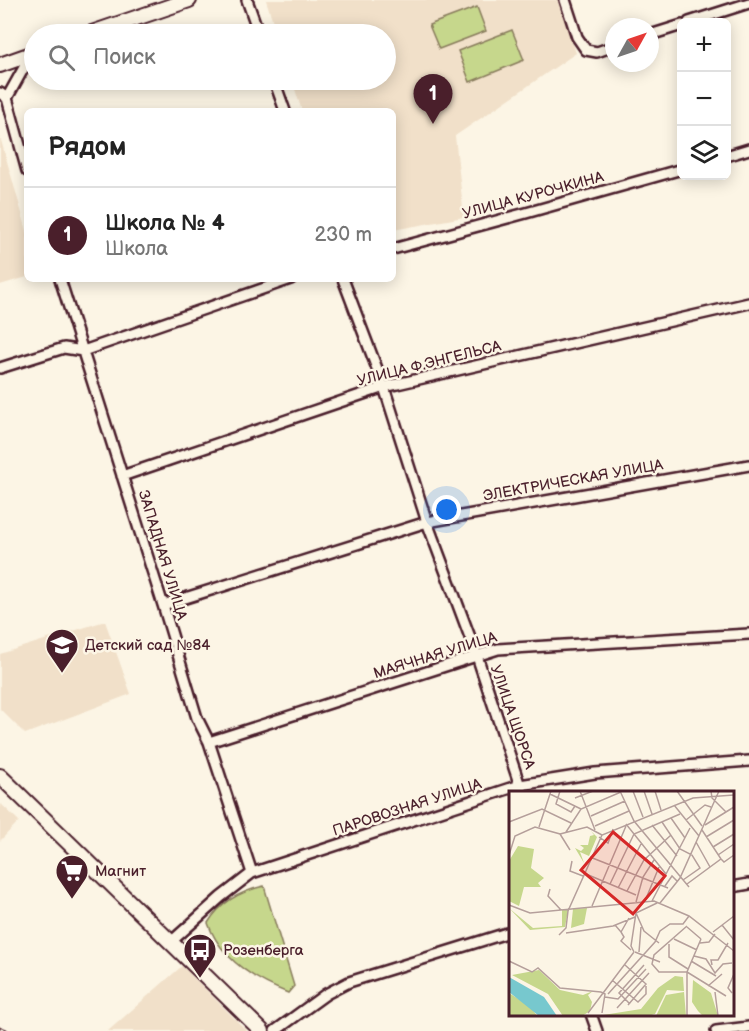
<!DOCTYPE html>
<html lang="ru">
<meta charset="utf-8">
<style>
:root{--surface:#fff;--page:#f2f2f2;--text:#222;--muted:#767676;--line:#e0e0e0;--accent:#4a1f2b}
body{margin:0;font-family:"Balsamiq Sans",sans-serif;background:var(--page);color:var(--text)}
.controls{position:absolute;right:18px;top:18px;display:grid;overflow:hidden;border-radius:9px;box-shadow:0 3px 15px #0003}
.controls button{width:54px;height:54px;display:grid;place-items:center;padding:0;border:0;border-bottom:2px solid var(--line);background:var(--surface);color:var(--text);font:30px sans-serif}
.compass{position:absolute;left:605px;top:18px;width:54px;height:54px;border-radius:50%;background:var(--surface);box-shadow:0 3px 15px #0003;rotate:50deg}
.you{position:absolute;left:447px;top:510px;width:21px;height:21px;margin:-15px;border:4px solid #fff;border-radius:50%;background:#1a73e8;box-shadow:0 0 0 9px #1a73e833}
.badge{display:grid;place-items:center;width:39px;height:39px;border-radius:50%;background:var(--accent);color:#fff;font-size:20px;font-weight:700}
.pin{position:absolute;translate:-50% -50px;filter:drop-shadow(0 2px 3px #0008)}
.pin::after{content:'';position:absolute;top:32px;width:21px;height:18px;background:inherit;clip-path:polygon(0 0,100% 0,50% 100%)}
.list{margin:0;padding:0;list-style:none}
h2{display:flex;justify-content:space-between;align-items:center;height:78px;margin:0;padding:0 24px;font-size:26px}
h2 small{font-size:20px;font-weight:400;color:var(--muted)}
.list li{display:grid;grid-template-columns:39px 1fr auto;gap:18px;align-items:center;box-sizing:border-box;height:96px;padding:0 24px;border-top:2px solid var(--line)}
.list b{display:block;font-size:22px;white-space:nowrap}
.list p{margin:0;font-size:20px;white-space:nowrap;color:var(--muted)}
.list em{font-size:20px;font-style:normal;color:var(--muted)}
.icon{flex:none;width:33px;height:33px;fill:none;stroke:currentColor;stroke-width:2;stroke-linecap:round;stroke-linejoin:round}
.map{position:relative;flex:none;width:749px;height:1031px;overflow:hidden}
.search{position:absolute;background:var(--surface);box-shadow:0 3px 15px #0003;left:24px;top:24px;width:372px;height:66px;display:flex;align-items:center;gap:15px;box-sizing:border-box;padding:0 21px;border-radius:33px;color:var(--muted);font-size:22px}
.panel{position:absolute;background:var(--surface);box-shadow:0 3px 15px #0003;left:24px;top:108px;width:372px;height:174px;border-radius:9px}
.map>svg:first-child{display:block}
</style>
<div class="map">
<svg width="749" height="1031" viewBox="0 0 749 1031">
<rect width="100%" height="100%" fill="#fcf5e5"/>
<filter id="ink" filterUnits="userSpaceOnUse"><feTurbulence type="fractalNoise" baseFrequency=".0167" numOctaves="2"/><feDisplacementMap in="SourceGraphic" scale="12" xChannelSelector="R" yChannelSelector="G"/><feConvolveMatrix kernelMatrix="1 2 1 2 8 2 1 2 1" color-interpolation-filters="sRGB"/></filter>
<g filter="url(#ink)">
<!-- built -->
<path fill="#f1e0c9" d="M 266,0 L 558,0 L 576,53 L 455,136 L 464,217 L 393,230 L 393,111 L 302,111 L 292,80 L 386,80 L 386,34 L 277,34 Z
M 0,137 L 27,231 L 27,277 L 0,285 Z
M 105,621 L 131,694 L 25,734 L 0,709 L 0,654 Z
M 0,803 L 19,821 L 0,841 Z
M 182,966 L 247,1031 L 108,1031 Z"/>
<!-- green -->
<path fill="#c6d78c" stroke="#887b5c" stroke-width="1.5" d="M 477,7 L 486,31 L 439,49 L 429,25 Z
M 512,30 L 524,60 L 470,82 L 458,51 Z
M 264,886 L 294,986 L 288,993 C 255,980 220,958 208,923 C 220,903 241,891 264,886 Z"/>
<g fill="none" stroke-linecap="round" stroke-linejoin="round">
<!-- street casing -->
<g stroke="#4a1f2b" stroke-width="14">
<path id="street" d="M 247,0 L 259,34
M 565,0 L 577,37 L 586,50 L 597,52 L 614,46
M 689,22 L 749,3
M 650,35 L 682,25
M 274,80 L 285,111
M 0,93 L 7,98 L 31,55
M 7,98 L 27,171
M 726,156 L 749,149
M 393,249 L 526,213 L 682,169
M 60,279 L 163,605 L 197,718 L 209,742 L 252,873
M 343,279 L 384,387 L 427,522 L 477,656 L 522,792
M 0,368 L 64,348 L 83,351 L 291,279
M 122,476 L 384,387 L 749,303
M 163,605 L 427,522 L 749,465
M 209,742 L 498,649 L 749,634
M 732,887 L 749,884
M 172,941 L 221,897 L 252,873 L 520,785 L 595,773 L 749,761
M 591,1014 L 597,1031
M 275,1031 L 326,994 L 349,982 L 510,932
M 716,1031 L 749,1027"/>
</g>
<!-- secondary casing -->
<g stroke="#4a1f2b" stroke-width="18">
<path id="secondary" d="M 89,34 L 189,0
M 0,65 L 34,53
M 0,776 L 262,1031"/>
</g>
<!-- street -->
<use href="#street" stroke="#fcf5e5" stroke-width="9"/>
<!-- secondary -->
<use href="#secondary" stroke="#fcf5e5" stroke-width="14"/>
<!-- rail casing -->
<g stroke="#4a1f2b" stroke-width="6">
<path id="rail" d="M 0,1029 L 5,1031"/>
</g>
<!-- rail -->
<use href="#rail" stroke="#fcf5e5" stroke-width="4" stroke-dasharray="11" stroke-linecap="butt"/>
</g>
</g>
<!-- icons -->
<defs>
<g id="school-pin" transform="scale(1.725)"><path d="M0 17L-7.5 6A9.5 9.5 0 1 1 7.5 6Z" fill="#4a1f2b" stroke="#fcf5e5"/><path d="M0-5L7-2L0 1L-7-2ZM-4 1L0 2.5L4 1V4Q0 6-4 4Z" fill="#fff"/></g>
<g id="supermarket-pin" transform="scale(1.725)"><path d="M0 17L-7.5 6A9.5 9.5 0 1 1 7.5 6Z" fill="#4a1f2b" stroke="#fcf5e5"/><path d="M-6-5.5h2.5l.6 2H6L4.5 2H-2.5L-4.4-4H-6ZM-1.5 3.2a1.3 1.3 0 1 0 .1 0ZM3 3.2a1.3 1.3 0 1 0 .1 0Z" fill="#fff"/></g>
<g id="bus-pin" transform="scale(1.725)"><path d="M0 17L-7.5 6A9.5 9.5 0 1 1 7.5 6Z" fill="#4a1f2b" stroke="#fcf5e5"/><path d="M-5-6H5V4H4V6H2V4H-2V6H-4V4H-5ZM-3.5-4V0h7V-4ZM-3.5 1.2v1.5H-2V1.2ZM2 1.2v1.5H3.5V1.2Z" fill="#fff"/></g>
</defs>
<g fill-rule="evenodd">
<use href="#school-pin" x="62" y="645"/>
<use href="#supermarket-pin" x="72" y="871"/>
<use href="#bus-pin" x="200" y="950"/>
</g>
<g text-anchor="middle" stroke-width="5" stroke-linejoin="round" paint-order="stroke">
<!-- street labels -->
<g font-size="15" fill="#4a1f2b" stroke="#fcf5e5">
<text transform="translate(533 195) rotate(-15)" y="5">УЛИЦА КУРОЧКИНА</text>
<text transform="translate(429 363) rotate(-14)" y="5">УЛИЦА Ф.ЭНГЕЛЬСА</text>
<text transform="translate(573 480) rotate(-10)" y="5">ЭЛЕКТРИЧЕСКАЯ УЛИЦА</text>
<text transform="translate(163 555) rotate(73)" y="5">ЗАПАДНАЯ УЛИЦА</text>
<text transform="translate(435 655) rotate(-17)" y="5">МАЯЧНАЯ УЛИЦА</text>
<text transform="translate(513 717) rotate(71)" y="5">УЛИЦА ЩОРСА</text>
<text transform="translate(407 807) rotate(-18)" y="5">ПАРОВОЗНАЯ УЛИЦА</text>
</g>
<!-- poi labels -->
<g font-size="15" fill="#4a1f2b" stroke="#fcf5e5" text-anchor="start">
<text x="85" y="650">Детский сад №84</text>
<text x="95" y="876">Магнит</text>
<text x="223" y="955">Розенберга</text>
</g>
</g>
<!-- overview -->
<g transform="translate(509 791)">
<rect width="225" height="225" fill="#fcf5e5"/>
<path d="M 82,40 L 88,46 L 80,65 L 71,61 L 75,72 L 66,57 L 72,60 L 75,57 L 71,54 L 79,54 L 81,45 L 85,44 ZM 9,55 L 25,58 L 22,77 L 35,87 L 29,92 L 32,96 L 15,96 L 10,115 L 0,110 L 0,70 ZM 78,117 L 75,133 L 62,137 L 64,118 ZM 1,118 L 24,137 L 53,135 L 53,119 L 59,119 L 56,136 L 21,139 ZM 30,179 L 51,199 L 74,204 L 84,200 L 79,204 L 83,211 L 81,220 L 73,225 L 54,225 L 39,203 L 3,184 ZM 166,185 L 174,186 L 175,200 L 158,199 L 146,223 L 139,225 L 88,225 L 132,218 L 149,197 ZM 184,189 L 202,202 L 209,225 L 194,225 L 189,220 L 183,211 ZM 175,201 L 177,225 L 147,225 L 157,204 ZM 0,202 L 22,216 L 28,225 L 0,225 Z" fill="#c6d78c"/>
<path d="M 0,186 L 35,206 L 48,225 L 30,225 L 0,201 Z" fill="#77c8ce"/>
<path fill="none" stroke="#b59f9b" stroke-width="1.5" d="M 51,0 L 47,13 L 62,21 L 66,15M 71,0 L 86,39M 111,0 L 125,30 L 180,96M 124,0 L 134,26M 135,0 L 143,23M 146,0 L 152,19M 168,0 L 193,35M 202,0 L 203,7 L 217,21M 41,3 L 72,18M 66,7 L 84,0M 165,14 L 190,45M 82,25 L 116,10M 162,27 L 176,47M 177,29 L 196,14 L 202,16M 0,31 L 33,18 L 62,32M 153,31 L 171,58 L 183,64 L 191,77 L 174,89M 117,33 L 157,83M 143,34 L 168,65M 196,34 L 225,16M 86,35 L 120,20M 30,36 L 42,0M 193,39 L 212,68M 57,41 L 72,18 L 112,1M 51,43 L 78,36 L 93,44M 90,46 L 99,52 L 104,38M 197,46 L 225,29M 187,51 L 201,76M 204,56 L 225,43M 0,64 L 6,45 L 26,36 L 51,43 L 61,59M 209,64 L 225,53M 81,66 L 159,97M 63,70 L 61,80 L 74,85M 77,83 L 127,104M 101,93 L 125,43 L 171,23M 178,93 L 212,68 L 215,71 L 225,64M 156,95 L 163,85 L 168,90M 109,97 L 132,53M 41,98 L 39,105 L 52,119M 118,100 L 135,69 L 162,44M 136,110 L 150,76M 143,110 L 181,37M 127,111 L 134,86 L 145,69M 151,112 L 171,87 L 210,0M 0,114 L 21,122 L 145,110 L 180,125 L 225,160M 83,115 L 117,35M 127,122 L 135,140 L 150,152M 106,134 L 112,141 L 120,127M 213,134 L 225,149M 178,135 L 145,164 L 143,173 L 150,181 L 178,181M 178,136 L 192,148M 0,137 L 0,157M 112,141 L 115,146 L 112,150 L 122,159M 204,141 L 225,125M 57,142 L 104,135 L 126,126M 50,144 L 57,137 L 59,120 L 93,44 L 184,7 L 225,4M 165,148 L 188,159M 191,152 L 200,151 L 206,143M 160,153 L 160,166 L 179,178M 125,161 L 122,155 L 127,122 L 148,112M 126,161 L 151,171M 130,161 L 132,136M 185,165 L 197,168 L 206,182 L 214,173 L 223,172M 0,170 L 23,181 L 29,177 L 51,197 L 92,201M 182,170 L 207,185M 116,174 L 137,193 L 119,214M 203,174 L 202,169 L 209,169 L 219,152M 178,181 L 217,205M 103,189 L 129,211 L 137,203 L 137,195M 199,195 L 213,183M 92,201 L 96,203 L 93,222M 206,201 L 209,225M 223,202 L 219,197 L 225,183M 99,203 L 146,151 L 151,140 L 161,133 L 174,133 L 180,125M 96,206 L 109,208 L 137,178M 121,213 L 110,202 L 135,174M 108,217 L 140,182M 79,222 L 125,161M 178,225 L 178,181 L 192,148"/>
<path fill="#d62828" fill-opacity="0.15" stroke="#d62828" stroke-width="3" d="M 104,41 L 156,85 L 124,123 L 72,79 Z"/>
<rect width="225" height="225" fill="none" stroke="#4a1f2b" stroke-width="3"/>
</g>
</svg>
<div class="controls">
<button>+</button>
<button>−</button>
<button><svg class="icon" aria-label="layers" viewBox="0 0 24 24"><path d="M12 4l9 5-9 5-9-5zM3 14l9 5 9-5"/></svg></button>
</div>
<svg class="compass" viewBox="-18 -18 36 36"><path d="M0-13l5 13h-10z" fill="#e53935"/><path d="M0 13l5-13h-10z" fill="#767676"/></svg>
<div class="you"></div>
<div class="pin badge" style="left:433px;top:124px">1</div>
<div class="search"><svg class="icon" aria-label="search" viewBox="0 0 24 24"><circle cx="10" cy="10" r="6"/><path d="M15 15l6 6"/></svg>Поиск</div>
<section class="panel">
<h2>Рядом<small></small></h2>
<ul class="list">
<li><span class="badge">1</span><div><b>Школа № 4</b><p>Школа</p></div><em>230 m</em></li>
</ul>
</section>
</div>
